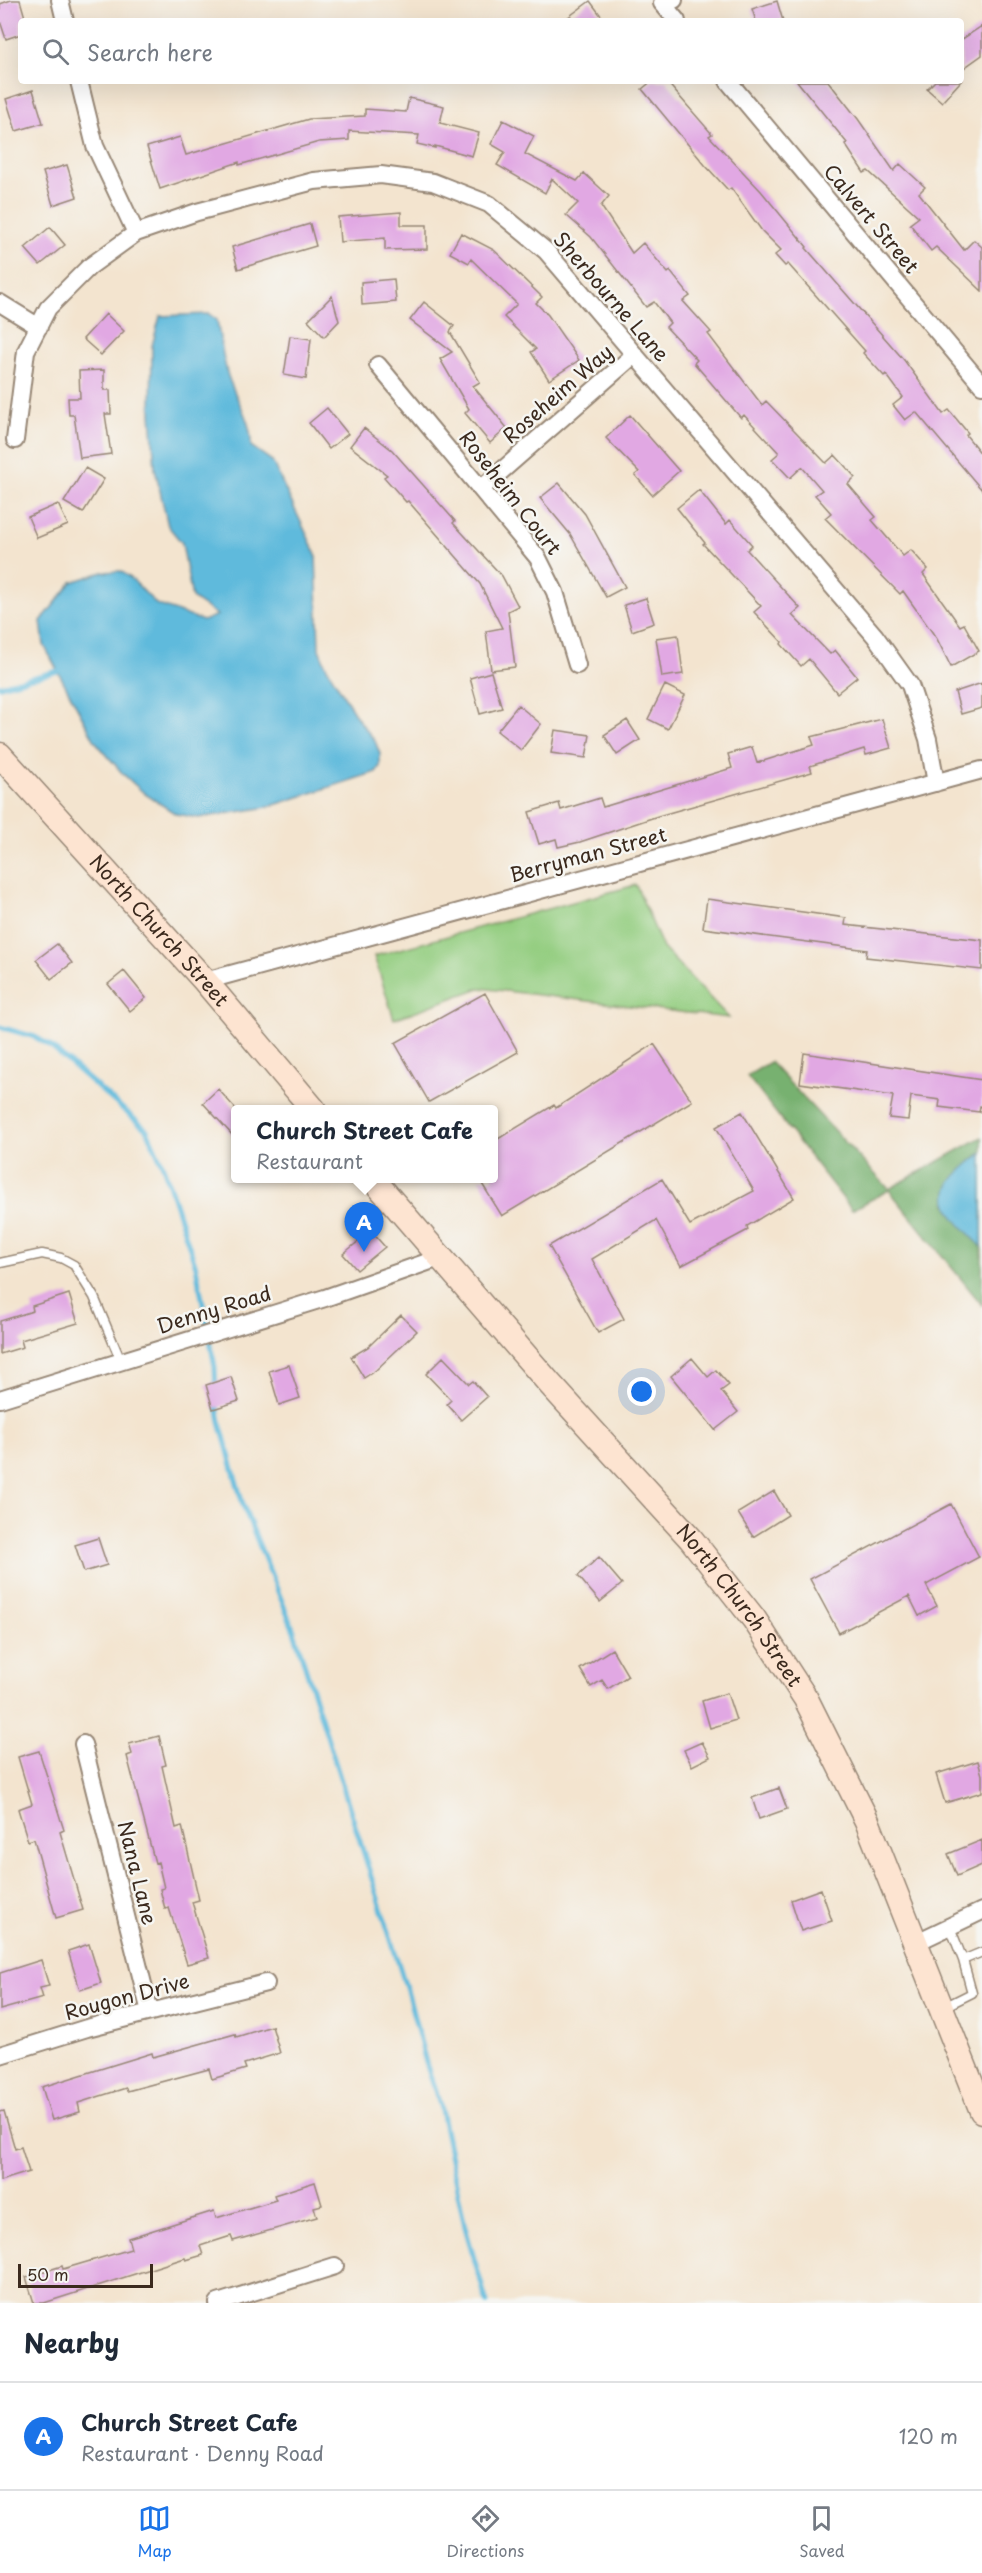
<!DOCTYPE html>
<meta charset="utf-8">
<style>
:root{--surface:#fff;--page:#f2f2f3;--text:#1f2937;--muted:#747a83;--line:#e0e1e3;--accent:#1a73e8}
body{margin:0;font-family:"Playpen Sans",sans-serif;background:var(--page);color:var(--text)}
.scale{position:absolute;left:18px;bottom:15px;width:135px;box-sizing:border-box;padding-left:6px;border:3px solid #3b2a1e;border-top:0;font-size:16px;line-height:21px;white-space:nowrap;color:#3b2a1e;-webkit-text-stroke:4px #f6f6f2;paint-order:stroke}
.you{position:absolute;left:642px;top:1392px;width:21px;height:21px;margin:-15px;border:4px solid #fff;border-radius:50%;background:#1a73e8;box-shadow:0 0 0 9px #1a73e833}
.badge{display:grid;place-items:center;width:39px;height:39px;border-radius:50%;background:var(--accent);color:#fff;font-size:20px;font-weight:700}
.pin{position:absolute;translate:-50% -50px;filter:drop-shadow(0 2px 3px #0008)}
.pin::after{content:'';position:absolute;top:32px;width:21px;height:18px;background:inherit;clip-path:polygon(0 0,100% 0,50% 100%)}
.popup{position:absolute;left:231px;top:1105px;width:267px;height:78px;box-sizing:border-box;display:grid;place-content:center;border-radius:6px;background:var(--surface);filter:drop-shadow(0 2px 4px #0005);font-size:20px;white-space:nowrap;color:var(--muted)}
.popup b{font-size:22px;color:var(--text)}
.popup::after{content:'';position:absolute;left:50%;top:100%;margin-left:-12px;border:12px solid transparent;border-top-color:var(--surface)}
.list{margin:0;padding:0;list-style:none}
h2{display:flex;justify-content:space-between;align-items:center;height:78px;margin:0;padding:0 24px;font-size:26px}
h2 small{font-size:20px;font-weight:400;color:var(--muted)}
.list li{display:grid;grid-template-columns:39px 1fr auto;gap:18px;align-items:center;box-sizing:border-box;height:108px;padding:0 24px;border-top:2px solid var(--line)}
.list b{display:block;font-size:22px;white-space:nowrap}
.list p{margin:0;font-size:20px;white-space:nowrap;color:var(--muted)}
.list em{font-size:20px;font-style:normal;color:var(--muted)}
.icon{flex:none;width:33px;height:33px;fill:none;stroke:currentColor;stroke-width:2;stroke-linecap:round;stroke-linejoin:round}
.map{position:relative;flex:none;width:982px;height:2303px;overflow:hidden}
.search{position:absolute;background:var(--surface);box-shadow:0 6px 24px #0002;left:18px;right:18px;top:18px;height:66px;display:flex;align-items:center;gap:15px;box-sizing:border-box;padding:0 21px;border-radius:6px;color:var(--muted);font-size:22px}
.sheet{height:186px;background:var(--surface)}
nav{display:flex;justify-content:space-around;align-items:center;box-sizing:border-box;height:84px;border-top:2px solid var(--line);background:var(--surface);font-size:16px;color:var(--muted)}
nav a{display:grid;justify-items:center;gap:3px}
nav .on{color:var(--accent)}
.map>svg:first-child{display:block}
</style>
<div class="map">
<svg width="982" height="2303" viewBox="0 0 982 2303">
<rect width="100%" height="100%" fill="#f6f6f2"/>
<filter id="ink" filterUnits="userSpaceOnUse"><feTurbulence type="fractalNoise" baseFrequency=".0167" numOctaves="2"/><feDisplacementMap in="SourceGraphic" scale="12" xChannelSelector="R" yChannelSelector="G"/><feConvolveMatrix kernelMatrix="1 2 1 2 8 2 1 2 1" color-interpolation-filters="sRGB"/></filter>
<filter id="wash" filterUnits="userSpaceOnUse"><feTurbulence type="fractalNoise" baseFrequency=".008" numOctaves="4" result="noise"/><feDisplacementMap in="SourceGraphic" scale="24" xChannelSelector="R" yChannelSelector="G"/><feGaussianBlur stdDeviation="1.35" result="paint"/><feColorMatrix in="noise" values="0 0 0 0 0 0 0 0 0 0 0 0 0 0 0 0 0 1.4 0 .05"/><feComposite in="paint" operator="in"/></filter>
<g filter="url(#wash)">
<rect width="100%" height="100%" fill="#f3e4cf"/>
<!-- green -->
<path fill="#94ce81" stroke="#687c50" stroke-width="1.5" d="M 636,885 L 663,948 L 729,1018 L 480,988 L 394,1019 L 374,956 Z"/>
<!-- forest -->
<path fill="#77b16f" stroke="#596e46" stroke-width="1.5" d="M 770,1062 L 889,1189 L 982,1137 L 982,1153 L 977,1156 L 946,1204 L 960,1224 L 982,1247 L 982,1305 L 889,1190 L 852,1210 L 747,1076 Z"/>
<!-- water -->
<path fill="#5ebadc" stroke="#4c727d" stroke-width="1.5" d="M 209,314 L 217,320 C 220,338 223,358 228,376 C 236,400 252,420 251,446 L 272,461 L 316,554 L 319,649 L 326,666 L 358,719 L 375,741 L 380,754 L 380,766 L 376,772 L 268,807 L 199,818 L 176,814 L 145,794 L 123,774 L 95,741 L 44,645 L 41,621 L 72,582 L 103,572 L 121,571 L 133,580 L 156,604 L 203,621 L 217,615 L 192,598 L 182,543 L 168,526 L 155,469 L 151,413 L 152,346 L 160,316 Z
M 982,1153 L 982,1247 C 959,1223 928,1201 960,1171 C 967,1165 974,1158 982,1153 Z"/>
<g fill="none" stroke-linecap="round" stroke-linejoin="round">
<!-- stream -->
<path stroke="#5ebadc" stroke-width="5" d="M 0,686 L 62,670
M 0,1027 L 35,1037 L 49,1045 L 147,1130 L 163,1166 L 196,1267 L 215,1367 L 216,1389
M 216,1401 L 221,1426 L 243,1505 L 294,1631 L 408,1994 L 426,2063 L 440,2105 L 465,2227 L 487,2303"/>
</g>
<g id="blocks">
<!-- building -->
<path fill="#e1a8e3" d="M 11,0 L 20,0 L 26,21 L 21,21 L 21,34 L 6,39 L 0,21 L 0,4 Z
M 590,1 L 605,21 L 563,21 Z
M 777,1 L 783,21 L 756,21 L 752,9 Z
M 982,26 L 982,55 L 961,70 L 961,40 Z
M 652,81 L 666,81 L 712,134 L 709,136 L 761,191 L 807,247 L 806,248 L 904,360 L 943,414 L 949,410 L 968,433 L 966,435 L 982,455 L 982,490 L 916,412 L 905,420 L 893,405 L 903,397 L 886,374 L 884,376 L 863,353 L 865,351 L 788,264 L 785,266 L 775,255 L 781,250 L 762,231 L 731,188 L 728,190 L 705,165 L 642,89 Z
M 797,81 L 828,81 L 858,119 L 894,171 L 900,164 L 925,187 L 919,193 L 964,250 L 974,240 L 982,247 L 982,291 L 936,247 L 931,251 L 910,224 L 919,217 L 868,171 L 864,173 L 845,144 L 847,143 Z
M 935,81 L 961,81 L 942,102 L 927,89 Z
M 33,90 L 43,123 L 16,131 L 6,99 Z
M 409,98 L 444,106 L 440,123 L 479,133 L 472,156 L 435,146 L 435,148 L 417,144 L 419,135 L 349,131 L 349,140 L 319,142 L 239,165 L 239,162 L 160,189 L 147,147 L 180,137 L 186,155 L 309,119 L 365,116 L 365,109 L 406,112 Z
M 503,120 L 534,136 L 525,154 L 577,181 L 584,173 L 609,196 L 601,206 L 632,253 L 643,243 L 668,273 L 670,271 L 690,296 L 683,301 L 711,332 L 708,334 L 762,405 L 766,401 L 826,463 L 835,455 L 855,477 L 848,484 L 876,517 L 872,520 L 903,556 L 911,550 L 928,569 L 923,574 L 960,626 L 964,624 L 979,651 L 951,667 L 937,639 L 903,591 L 900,594 L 825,518 L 831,513 L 815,495 L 822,490 L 802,467 L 790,478 L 772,459 L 779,453 L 744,415 L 741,418 L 694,363 L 697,360 L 666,327 L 670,323 L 654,302 L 646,307 L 591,237 L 566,215 L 578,203 L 552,179 L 545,193 L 497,165 L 505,152 L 491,144 Z
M 67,165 L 77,197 L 53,205 L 43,172 Z
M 401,212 L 401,225 L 427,225 L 427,249 L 385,250 L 385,238 L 340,242 L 338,217 Z
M 310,224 L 316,246 L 238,269 L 232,247 Z
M 50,227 L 65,245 L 40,265 L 25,248 Z
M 461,233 L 494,250 L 542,297 L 536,303 L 548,315 L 579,360 L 549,380 L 531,352 L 536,349 L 504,317 L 517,304 L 471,259 L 469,263 L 450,253 Z
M 394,279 L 396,302 L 362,305 L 361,282 Z
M 332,296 L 339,321 L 324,337 L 308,320 Z
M 424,302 L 454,326 L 450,332 L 480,382 L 473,386 L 507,428 L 490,443 L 465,413 L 469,409 L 440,359 L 452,352 L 410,320 Z
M 106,314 L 124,331 L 101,355 L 83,339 Z
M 290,336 L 311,339 L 306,379 L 284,375 Z
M 104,370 L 104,390 L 110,390 L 111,414 L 105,414 L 111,454 L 80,458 L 74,415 L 69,415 L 68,398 L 80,398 L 79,371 Z
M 327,408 L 348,434 L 329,449 L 309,423 Z
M 630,415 L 679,471 L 652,495 L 635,475 L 639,472 L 606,438 Z
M 364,428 L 392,450 L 455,521 L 453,523 L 502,576 L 518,606 L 508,611 L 515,667 L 491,670 L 486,631 L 502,628 L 480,584 L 408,501 L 406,502 L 384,477 L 387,475 L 350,446 Z
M 85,468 L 104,479 L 83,513 L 64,502 Z
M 559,483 L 585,514 L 625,587 L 606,597 L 570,534 L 540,498 Z
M 699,490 L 726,524 L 730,520 L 752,545 L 747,550 L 800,608 L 792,615 L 830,654 L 835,650 L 857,677 L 837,693 L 809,659 L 801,666 L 781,644 L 782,642 L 754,612 L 761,606 L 703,544 L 705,543 L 677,508 Z
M 58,504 L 68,525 L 37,538 L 28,517 Z
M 646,598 L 654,623 L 632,631 L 624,605 Z
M 678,635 L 683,674 L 662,677 L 656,638 Z
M 491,672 L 502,708 L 480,714 L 470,678 Z
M 982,683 L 982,708 L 961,714 L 955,692 Z
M 665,685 L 685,695 L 668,729 L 648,719 Z
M 518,705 L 541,724 L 521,750 L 497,731 Z
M 882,719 L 891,748 L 866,755 L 864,749 L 810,766 L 812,772 L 658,816 L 580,842 L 558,847 L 556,839 L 539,844 L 529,812 L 559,803 L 561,810 L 600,798 L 603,807 L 732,768 L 728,754 L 752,747 L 757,763 L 814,745 L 811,737 Z
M 627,720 L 640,740 L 617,755 L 604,735 Z
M 555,730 L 590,735 L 586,758 L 551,753 Z
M 707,899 L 846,918 L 845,925 L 982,940 L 982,970 L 866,957 L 867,950 L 703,928 Z
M 57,944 L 72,963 L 51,979 L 36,960 Z
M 124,971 L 146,998 L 130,1011 L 108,984 Z
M 485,993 L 518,1052 L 429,1102 L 395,1043 Z
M 654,1044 L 692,1101 L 502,1216 L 479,1179 L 493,1179 L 493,1142 L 554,1105 L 556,1108 Z
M 804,1053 L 982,1080 L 982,1107 L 980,1106 L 979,1112 L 939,1107 L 940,1100 L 911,1096 L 908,1120 L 889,1118 L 893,1096 L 800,1083 Z
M 218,1089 L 235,1108 L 235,1138 L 203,1103 Z
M 742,1112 L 794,1198 L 747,1226 L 748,1230 L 681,1266 L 656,1220 L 592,1259 L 624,1319 L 598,1333 L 549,1246 L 662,1179 L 690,1225 L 754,1191 L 716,1127 Z
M 371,1231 L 385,1247 L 357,1270 L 343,1254 Z
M 69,1294 L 78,1323 L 21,1340 L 23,1347 L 0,1354 L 0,1321 L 33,1311 L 32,1306 Z
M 401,1315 L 417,1331 L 376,1370 L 364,1378 L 351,1357 L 368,1347 Z
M 443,1357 L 469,1384 L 473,1381 L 487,1397 L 461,1420 L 447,1404 L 451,1400 L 426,1374 Z
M 692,1358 L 708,1377 L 716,1370 L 729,1385 L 721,1391 L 738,1412 L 715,1430 L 671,1376 Z
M 289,1365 L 300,1398 L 279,1405 L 269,1371 Z
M 231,1377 L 239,1401 L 213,1409 L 206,1385 Z
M 774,1491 L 788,1515 L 753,1537 L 738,1513 Z
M 951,1504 L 979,1557 L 926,1585 L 937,1606 L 919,1616 L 909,1596 L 839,1633 L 810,1579 Z
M 98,1538 L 107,1565 L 84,1572 L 75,1545 Z
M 599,1557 L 622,1584 L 600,1602 L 578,1576 Z
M 612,1649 L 628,1676 L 608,1689 L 602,1680 L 591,1687 L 580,1669 Z
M 727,1693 L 736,1720 L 710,1728 L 702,1701 Z
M 159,1736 L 166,1765 L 162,1766 L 176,1828 L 182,1826 L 199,1900 L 192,1902 L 209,1958 L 187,1964 L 169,1908 L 165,1909 L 160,1889 L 164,1888 L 158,1862 L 155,1863 L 127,1756 L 132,1754 L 129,1744 Z
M 702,1742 L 710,1757 L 692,1766 L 684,1750 Z
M 39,1751 L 64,1830 L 60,1832 L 83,1910 L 56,1918 L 34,1839 L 28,1841 L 18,1809 L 32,1804 L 18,1757 Z
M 978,1761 L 982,1775 L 982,1792 L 945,1803 L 936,1774 Z
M 779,1788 L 787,1809 L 759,1819 L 752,1798 Z
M 982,1840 L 982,1865 L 957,1876 L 948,1854 Z
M 821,1889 L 832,1921 L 801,1931 L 791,1900 Z
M 89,1944 L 101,1983 L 80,1990 L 68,1951 Z
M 41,1960 L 49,1986 L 40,1988 L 43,1998 L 0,2010 L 0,1973 Z
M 272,2026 L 280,2053 L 244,2064 L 246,2069 L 212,2079 L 209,2069 L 127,2091 L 126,2088 L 78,2103 L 80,2112 L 52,2120 L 42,2087 L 152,2053 L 153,2057 L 235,2034 L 236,2037 Z
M 4,2111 L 15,2149 L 21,2147 L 29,2172 L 0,2181 L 0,2112 Z
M 315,2182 L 322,2205 L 314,2207 L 317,2217 L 233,2241 L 231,2236 L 200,2246 L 203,2255 L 186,2260 L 185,2258 L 44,2303 L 34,2303 L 26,2277 L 62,2266 L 63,2269 L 131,2249 L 128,2238 L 214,2211 L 216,2218 L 276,2200 L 274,2195 Z"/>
</g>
</g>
<g filter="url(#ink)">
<use href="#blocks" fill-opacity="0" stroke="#978776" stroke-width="1.5"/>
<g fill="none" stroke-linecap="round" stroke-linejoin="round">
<!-- lane casing -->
<g stroke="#978776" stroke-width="11">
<path id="lane" d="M 0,1263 L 42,1254 L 61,1258 L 74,1265 L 94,1297 L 121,1361
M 950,1927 L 963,1960 L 982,1952
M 944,2007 L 972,1993 L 963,1960"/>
</g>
<!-- street casing -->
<g stroke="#978776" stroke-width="20">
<path id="street" d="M 60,0 L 65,21
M 674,0 L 662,3 L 677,21
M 79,81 L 95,146 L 136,233
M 728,81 L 982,385
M 0,303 L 39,327
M 378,365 L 538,558 L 555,592 L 577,665
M 15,440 L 26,351 L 48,308 L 89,267 L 136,233 L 197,212 L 314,181 L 381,175 L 433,182 L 489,204 L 546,251 L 875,636 L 910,685 L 928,739 L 936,783
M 482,488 L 634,355
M 205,981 L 982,770
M 0,1399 L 325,1298 L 439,1258
M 83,1744 L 150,2012
M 915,1943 L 982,1911
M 0,2055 L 87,2028 L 266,1983
M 218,2303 L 335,2266"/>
</g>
<!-- secondary casing -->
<g stroke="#978776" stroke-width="27">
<g id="secondary">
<path id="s1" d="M 0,755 L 205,981 L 314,1110"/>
<path id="s2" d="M 372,1178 L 550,1384 L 691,1539 L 754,1619 L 806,1699 L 867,1821 L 982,2111"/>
</g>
</g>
<!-- lane -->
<use href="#lane" stroke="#fff" stroke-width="8"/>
<!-- street -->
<use href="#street" stroke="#fff" stroke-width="16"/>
<!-- secondary -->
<use href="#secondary" stroke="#fde4d1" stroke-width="24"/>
</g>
</g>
<g text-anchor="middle" stroke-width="5" stroke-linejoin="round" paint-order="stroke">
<!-- street labels -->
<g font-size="20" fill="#3b2a1e" stroke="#f6f6f2">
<text transform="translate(871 219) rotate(50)" y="7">Calvert Street</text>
<text transform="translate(611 297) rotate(49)" y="7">Sherbourne Lane</text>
<text transform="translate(558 394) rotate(-41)" y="7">Roseheim Way</text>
<text transform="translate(510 493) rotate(52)" y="7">Roseheim Court</text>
<text transform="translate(588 855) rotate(-15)" y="7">Berryman Street</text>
<text dy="7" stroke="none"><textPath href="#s1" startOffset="237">North Church Street</textPath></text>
<text transform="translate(214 1310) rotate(-17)" y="7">Denny Road</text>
<text dy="7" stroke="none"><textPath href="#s2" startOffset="564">North Church Street</textPath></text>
<text transform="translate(137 1873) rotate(76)" y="7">Nana Lane</text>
<text transform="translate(127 1997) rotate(-15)" y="7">Rougon Drive</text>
</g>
</g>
</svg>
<div class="scale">50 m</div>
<div class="you"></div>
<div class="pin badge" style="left:364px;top:1252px">A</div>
<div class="popup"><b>Church Street Cafe</b>Restaurant</div>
<div class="search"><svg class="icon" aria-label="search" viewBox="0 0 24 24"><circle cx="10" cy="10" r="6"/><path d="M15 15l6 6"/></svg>Search here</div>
</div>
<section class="sheet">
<h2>Nearby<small></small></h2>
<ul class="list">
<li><span class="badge">A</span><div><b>Church Street Cafe</b><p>Restaurant · Denny Road</p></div><em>120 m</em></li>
</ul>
</section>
<nav>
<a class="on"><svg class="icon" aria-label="map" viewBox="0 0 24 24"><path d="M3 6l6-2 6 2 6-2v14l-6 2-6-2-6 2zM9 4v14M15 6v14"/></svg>Map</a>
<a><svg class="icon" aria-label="directions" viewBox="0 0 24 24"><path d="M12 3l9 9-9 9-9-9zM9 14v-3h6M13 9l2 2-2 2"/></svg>Directions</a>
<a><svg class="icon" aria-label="saved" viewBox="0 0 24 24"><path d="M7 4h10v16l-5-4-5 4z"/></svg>Saved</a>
</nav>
